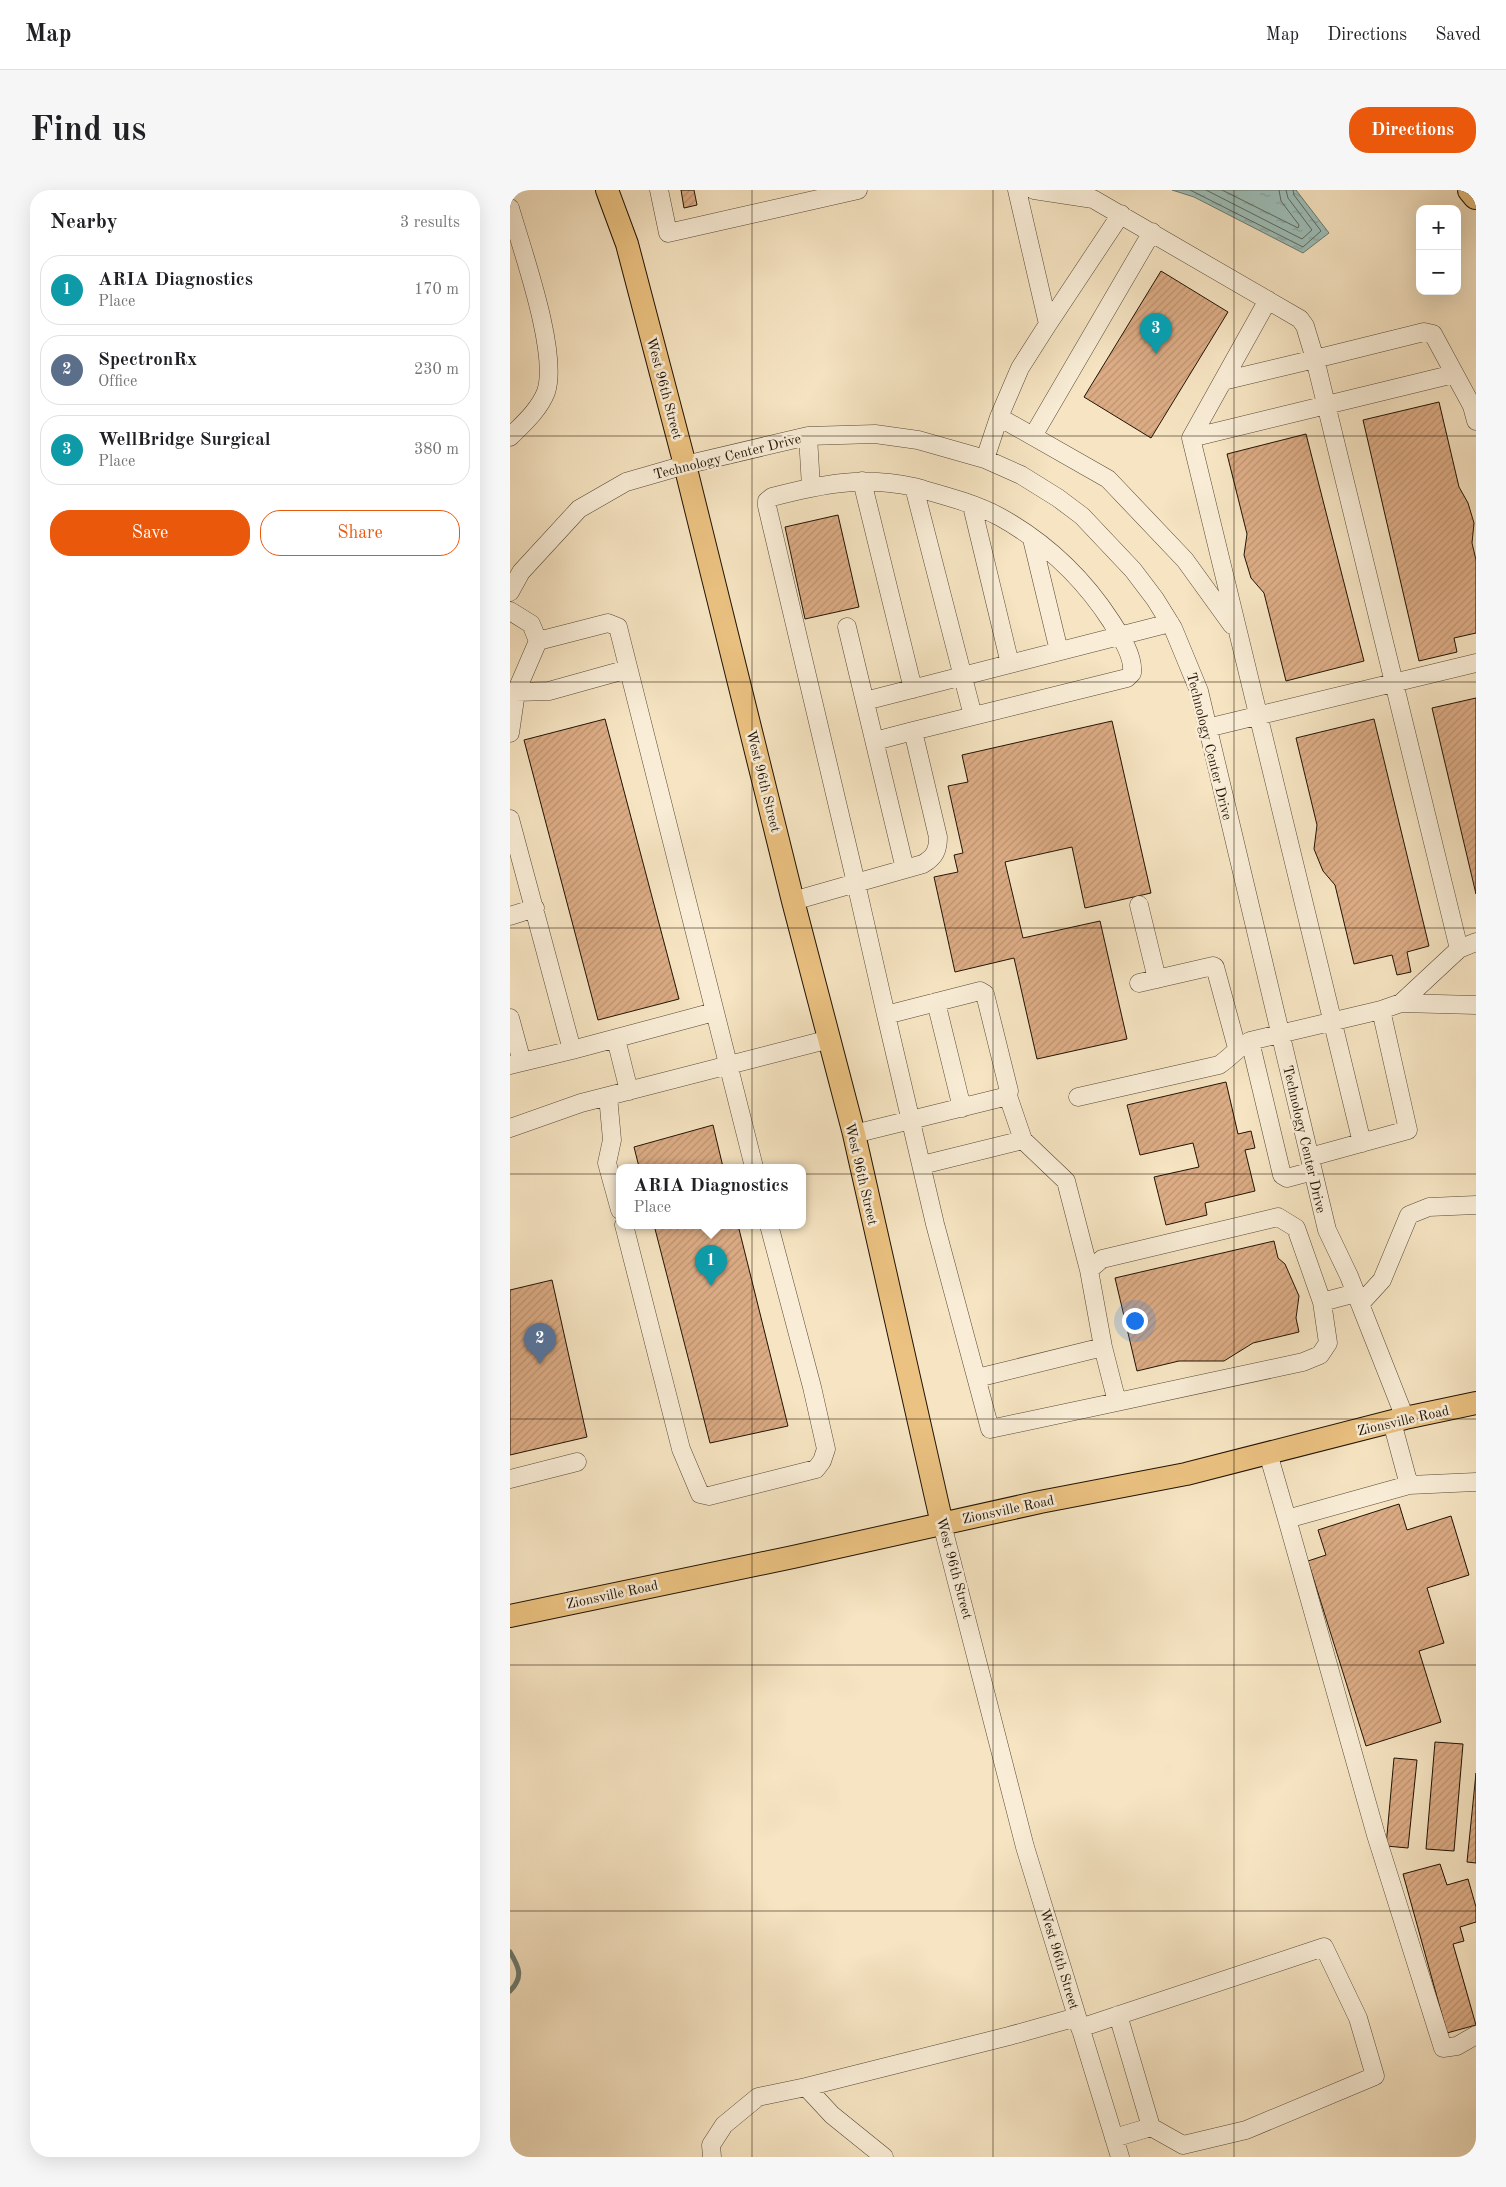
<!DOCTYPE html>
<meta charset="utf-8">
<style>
:root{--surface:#fff;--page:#f6f6f6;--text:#202124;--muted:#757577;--line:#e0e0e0;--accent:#ea580c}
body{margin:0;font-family:"Old Standard TT",serif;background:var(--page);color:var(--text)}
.controls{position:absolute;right:15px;top:15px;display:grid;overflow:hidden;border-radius:10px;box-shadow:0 5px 20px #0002}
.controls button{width:45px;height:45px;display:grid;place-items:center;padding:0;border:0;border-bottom:1px solid var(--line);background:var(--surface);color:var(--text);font:25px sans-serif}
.you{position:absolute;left:624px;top:1130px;width:18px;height:18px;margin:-12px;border:4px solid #fff;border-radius:50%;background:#1a73e8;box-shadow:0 0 0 8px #1a73e833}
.badge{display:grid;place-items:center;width:32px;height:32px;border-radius:50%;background:var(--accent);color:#fff;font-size:16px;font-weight:700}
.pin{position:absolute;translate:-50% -41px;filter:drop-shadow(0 1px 2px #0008)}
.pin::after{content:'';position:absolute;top:26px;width:18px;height:15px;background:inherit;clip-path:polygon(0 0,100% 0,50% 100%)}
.popup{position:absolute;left:106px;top:974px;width:190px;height:65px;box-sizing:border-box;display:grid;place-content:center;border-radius:10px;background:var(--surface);filter:drop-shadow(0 1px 4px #0005);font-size:16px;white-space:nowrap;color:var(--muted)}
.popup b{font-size:19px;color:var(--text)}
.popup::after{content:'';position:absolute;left:50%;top:100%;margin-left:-10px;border:10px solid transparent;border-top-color:var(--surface)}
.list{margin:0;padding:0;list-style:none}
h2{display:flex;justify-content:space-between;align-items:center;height:65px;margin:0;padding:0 20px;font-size:21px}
h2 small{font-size:16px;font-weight:400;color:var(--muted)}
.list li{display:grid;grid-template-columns:32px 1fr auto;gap:15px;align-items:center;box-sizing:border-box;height:70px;margin:0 10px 10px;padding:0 10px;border:1px solid var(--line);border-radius:20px}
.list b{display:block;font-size:19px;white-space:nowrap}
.list p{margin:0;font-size:16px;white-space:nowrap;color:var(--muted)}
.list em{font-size:16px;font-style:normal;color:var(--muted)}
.actions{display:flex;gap:10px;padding:15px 20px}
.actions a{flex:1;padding:11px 0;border:1px solid var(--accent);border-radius:20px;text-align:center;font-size:18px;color:var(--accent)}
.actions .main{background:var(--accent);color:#fff}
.map{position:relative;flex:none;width:966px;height:1967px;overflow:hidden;border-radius:20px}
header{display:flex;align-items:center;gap:30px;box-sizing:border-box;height:70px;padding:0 25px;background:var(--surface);border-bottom:1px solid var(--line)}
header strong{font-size:24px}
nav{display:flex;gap:28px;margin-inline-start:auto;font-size:18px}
.intro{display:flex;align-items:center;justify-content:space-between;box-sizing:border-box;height:120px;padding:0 30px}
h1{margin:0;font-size:35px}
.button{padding:12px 22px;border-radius:20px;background:var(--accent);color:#fff;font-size:18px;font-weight:700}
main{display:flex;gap:30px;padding:0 30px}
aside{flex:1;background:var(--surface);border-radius:20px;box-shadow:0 5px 20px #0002}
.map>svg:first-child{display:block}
</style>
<header>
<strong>Map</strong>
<nav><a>Map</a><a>Directions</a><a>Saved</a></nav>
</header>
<div class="intro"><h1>Find us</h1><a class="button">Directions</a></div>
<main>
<aside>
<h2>Nearby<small>3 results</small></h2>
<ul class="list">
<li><span class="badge" style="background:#0f9aa8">1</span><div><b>ARIA Diagnostics</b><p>Place</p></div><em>170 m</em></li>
<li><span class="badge" style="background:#5c6f8a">2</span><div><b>SpectronRx</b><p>Office</p></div><em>230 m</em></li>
<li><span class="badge" style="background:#0f9aa8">3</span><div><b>WellBridge Surgical</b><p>Place</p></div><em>380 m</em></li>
</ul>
<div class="actions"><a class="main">Save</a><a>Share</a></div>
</aside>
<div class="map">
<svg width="966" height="1967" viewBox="0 0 966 1967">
<defs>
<pattern id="water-ripples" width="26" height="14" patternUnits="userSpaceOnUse" patternTransform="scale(1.25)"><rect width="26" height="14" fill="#9dbeb8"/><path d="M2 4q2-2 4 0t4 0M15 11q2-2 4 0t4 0" fill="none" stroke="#87a29d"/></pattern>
<pattern id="building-hatch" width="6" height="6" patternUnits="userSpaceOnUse" patternTransform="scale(1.25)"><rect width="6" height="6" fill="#dcac85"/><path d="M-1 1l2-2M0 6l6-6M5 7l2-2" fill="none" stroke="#bc9371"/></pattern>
</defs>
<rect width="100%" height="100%" fill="#f6e4c2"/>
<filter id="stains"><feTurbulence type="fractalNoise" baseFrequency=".004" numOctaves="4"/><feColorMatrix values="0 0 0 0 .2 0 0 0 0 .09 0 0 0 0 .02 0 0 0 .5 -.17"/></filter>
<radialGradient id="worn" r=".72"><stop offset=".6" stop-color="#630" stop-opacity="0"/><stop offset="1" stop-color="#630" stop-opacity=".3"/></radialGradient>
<!-- water -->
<path fill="url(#water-ripples)" stroke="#6b7a70" d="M 662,0 L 786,0 L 819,43 L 793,63 L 684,7 Z"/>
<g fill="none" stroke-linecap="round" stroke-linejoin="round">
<!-- shore -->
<path stroke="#5e685e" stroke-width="1" d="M 680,0 L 793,57 L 811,41 L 784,5 L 783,0
M 696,0 L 792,49 L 802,40 L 778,8 L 776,0
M 712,0 L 788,38 L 789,35 L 771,11 L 769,0"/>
<!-- stream -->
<path stroke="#6b7a70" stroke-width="5" d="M 0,1762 C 9,1777 14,1787 0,1801"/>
</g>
<!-- building -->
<path fill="url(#building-hatch)" stroke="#201304" d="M 171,0 L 184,0 L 187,15 L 174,18 Z
M 651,81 L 718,122 L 641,248 L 574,207 Z
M 929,212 L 949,297 L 958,313 L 964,333 L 962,353 L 966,370 L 966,443 L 944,448 L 947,462 L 909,471 L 853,230 Z
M 796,244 L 854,471 L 776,491 L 754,403 L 741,388 L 734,365 L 737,344 L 717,264 Z
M 328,325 L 349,417 L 295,429 L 275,337 Z
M 966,508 L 966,704 L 922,518 Z
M 95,529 L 169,809 L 88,830 L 14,550 Z
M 864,529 L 919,756 L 897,762 L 901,782 L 887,785 L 882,765 L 844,774 L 825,695 L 813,681 L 804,659 L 807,635 L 786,548 Z
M 602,531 L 641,703 L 575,718 L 562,657 L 495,672 L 513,748 L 590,731 L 617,849 L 527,869 L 504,768 L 445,782 L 424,687 L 448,682 L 444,665 L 453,663 L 438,596 L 458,592 L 452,565 Z
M 716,892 L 728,944 L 741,941 L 745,958 L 735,960 L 745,1001 L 695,1013 L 697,1025 L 656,1035 L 644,987 L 689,977 L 683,953 L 630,965 L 617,915 Z
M 203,935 L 213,977 L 129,977 L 124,957 Z
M 144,1035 L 228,1035 L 278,1236 L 200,1253 Z
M 764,1051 L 768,1068 L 775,1074 L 789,1106 L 786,1128 L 789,1142 L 743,1153 L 714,1171 L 669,1171 L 627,1181 L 605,1088 Z
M 42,1090 L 77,1247 L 0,1265 L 0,1100 Z
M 889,1314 L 897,1340 L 941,1326 L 959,1385 L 917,1398 L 934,1453 L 909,1461 L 931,1532 L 856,1556 L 798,1371 L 816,1365 L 808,1340 Z
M 925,1552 L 953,1554 L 944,1661 L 916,1659 Z
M 884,1568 L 907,1570 L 898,1658 L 876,1656 Z
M 966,1583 L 966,1673 L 957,1672 Z
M 930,1674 L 937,1695 L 958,1689 L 966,1717 L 966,1732 L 950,1737 L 954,1751 L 943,1754 L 966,1835 L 937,1843 L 893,1684 Z"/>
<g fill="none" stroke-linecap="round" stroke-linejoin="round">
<!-- minor casing -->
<g stroke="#564734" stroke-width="19">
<path id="minor" d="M 149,0 L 158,43 L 348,0
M 524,0 L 583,9 L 790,129 L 795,136 L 805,169 L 914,142 L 923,144 L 962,216 L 966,231
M 0,18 C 12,60 49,163 36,202 C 29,220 13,234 0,247
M 758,110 L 681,248 L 852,953
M 538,134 L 611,24
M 713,191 L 805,169 L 949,759
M 489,227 L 598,289 L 675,370 L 722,435
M 298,246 L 301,297
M 523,246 L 642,42
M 681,248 L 944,184
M 475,269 L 489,227 L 510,178 L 538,134 L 507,0
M 352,291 L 403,499
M 462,316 L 500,474
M 522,349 L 549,461
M 0,402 L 11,382 L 69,319 L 116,292 L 175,275 L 298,246 L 365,244 L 408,250 L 475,269 L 511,285 L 548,308 L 572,326 L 623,380 L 645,409 L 663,438 L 689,501 L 817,1040 L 839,1086 L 895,1228
M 0,421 L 21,434 L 28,451 L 6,502 L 0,543
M 337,437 L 395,679
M 28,451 L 98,433 L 108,437 L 244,977
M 6,502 L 39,501 L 118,479
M 355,511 L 660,433
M 697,538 L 966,473
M 365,551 L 403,541
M 0,629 L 62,860 L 0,875
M 283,711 L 346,693 L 257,316 L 257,311 L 262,307 C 312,294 352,286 404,297
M 629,715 L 647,789
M 0,726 L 25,718
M 629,793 L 703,776 L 705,777 L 727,858
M 426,812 L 452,918
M 891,813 L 966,815
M 376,825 L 425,1034 L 480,1239 L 607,1212
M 0,828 L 12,872
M 106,849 L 119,901
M 740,851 L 772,985 L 777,988 L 803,981
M 62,860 L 204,822
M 98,906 L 102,950 L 97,973 L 110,1020
M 498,906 L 513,950 L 556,991 L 579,1080
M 568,907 L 709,875 C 721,867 727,858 740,851 L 871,820 L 891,813 L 949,759 L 966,752
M 0,938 L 71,913 L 320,849
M 344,944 L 498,906 L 499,901 L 475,804 L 470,801 L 376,825 L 346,693 L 413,674 C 425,667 428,660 428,647 L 403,541 L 617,488 L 622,483 C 624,466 610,445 601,431 C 573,388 535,352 490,327 C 464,313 432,305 404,297 L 463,526
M 800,967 L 898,940 L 871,820
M 412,975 L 513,950
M 114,1035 L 171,1259 L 190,1304 L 199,1306 L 306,1279 L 312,1271 L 316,1259 L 302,1197 L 259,1035
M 812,1112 L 818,1153 L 810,1165 L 793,1172 L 607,1212 L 593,1157 L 579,1080 L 592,1069 L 768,1027 L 786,1038 L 812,1112 L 846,1103
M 850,1114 L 872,1090 L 899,1025 L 919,1017 L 966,1015
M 467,1188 L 593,1157
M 882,1232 L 899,1295
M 758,1263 L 777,1329 L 899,1295 L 966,1292
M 0,1289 L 67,1272
M 777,1329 L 866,1645 L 933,1858 L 947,1856 L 966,1845
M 432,1334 L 515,1657 L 610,1967
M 570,1838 L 814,1757 L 848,1828 L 865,1886 L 736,1940 L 673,1955 L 641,1937 L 608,1825
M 296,1897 L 322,1925 L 374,1967
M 604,1948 L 641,1937
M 202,1967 L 201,1955 L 214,1935 L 248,1907 L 296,1897 L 499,1846 L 567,1827"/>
</g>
<!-- major casing -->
<g stroke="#201304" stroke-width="24">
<path id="major" d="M 97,0 L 117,54 L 175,275 L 283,711 L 344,944 L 432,1334
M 0,1426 L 283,1367 L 530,1312 L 676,1284 L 895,1228 L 966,1213"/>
</g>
<!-- highway casing -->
<g stroke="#201304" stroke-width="28">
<path id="highway" d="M 961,0 L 966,6"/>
</g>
<!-- minor -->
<use href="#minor" stroke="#f9edd7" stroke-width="18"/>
<!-- major -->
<use href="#major" stroke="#ebc281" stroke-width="22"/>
<!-- highway -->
<use href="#highway" stroke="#ebc281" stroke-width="26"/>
</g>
<!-- grid -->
<path fill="none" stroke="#201304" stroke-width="1" stroke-opacity="0.55" d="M 242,0 L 242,1967M 483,0 L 483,1967M 724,0 L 724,1967M 0,246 L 966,246M 0,492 L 966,492M 0,738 L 966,738M 0,984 L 966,984M 0,1229 L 966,1229M 0,1475 L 966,1475M 0,1721 L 966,1721"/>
<g text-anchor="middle" stroke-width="5" stroke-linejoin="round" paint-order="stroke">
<!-- street labels -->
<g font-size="14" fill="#201304" stroke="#f9edd7">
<text transform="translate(155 198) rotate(75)" y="5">West 96th Street</text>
<text transform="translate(217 266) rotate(-14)" y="5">Technology Center Drive</text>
<text transform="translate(700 556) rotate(76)" y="5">Technology Center Drive</text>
<text transform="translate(254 591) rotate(76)" y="5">West 96th Street</text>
<text transform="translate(795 949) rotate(77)" y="5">Technology Center Drive</text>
<text transform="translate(352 984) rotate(77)" y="5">West 96th Street</text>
<text transform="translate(893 1230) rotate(-13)" y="5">Zionsville Road</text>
<text transform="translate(498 1319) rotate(-12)" y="5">Zionsville Road</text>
<text transform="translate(445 1378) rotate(75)" y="5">West 96th Street</text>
<text transform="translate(102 1404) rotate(-12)" y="5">Zionsville Road</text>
<text transform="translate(550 1769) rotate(73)" y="5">West 96th Street</text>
</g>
</g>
<rect width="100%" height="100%" filter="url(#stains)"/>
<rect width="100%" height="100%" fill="url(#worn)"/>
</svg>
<div class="controls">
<button>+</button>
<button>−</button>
</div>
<div class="you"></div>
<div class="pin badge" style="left:201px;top:1096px;background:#0f9aa8">1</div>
<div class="popup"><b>ARIA Diagnostics</b>Place</div>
<div class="pin badge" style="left:30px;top:1174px;background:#5c6f8a">2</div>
<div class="pin badge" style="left:646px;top:164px;background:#0f9aa8">3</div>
</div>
</main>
